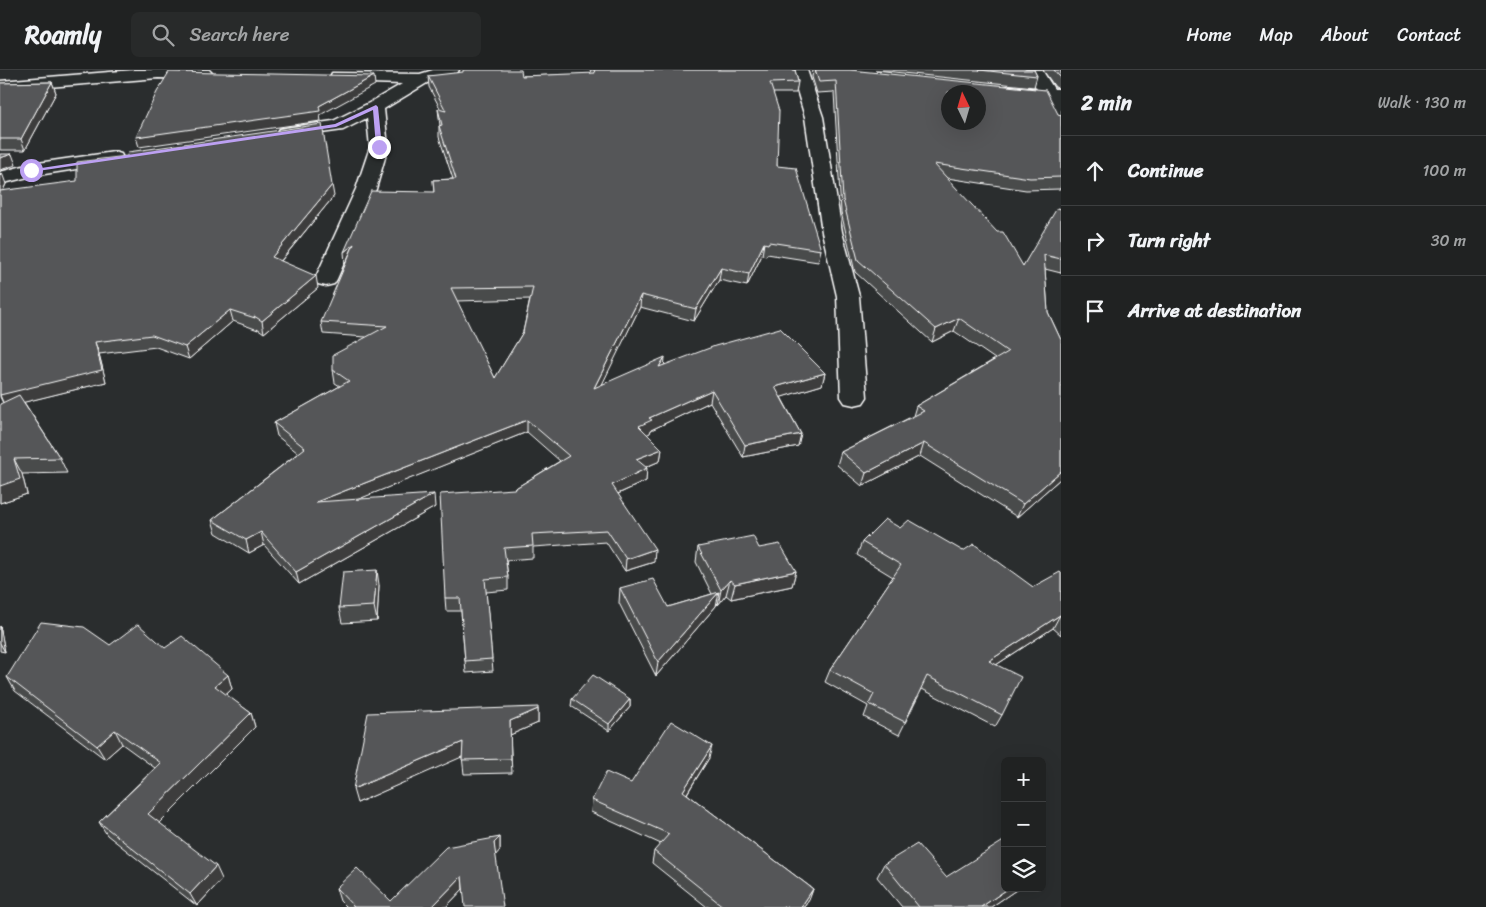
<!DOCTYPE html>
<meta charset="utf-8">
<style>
:root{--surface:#202222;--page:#282a2a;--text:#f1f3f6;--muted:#a2a4a5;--line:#3d3f40}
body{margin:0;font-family:Sriracha,sans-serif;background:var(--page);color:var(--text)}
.controls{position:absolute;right:15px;bottom:15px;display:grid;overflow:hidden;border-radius:8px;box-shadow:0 5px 20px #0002}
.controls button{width:45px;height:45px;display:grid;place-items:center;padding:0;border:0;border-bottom:1px solid var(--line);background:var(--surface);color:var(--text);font:25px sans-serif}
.compass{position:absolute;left:941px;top:15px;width:45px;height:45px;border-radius:50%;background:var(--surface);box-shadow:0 5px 20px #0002;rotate:355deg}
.stop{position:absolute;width:15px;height:15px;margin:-11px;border:4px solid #bca0f2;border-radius:50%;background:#fff}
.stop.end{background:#bca0f2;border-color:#fff;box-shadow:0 1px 5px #0008}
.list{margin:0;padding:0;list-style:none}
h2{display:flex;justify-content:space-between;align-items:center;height:65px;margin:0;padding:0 20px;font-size:21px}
h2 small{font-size:16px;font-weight:400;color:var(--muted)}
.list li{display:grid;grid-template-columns:32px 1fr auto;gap:15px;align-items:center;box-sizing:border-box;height:70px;padding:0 20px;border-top:1px solid var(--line)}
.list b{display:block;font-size:19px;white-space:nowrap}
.list em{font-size:16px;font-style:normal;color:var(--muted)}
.icon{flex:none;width:28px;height:28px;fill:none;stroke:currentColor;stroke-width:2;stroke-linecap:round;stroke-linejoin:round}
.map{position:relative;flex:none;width:1061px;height:837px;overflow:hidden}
header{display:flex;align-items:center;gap:30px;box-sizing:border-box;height:70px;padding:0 25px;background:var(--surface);border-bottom:1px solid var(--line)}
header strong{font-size:24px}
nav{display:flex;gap:28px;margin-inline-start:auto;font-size:18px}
.search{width:350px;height:45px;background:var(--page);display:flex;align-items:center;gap:12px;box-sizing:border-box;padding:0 18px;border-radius:8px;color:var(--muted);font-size:19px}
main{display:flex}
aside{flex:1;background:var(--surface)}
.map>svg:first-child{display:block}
</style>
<header>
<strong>Roamly</strong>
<div class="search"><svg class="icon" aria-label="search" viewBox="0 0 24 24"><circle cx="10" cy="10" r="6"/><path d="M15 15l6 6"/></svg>Search here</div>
<nav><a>Home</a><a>Map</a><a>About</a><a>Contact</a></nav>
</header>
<main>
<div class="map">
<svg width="1061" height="837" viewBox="0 0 1061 837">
<rect width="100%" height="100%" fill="#2a2d2e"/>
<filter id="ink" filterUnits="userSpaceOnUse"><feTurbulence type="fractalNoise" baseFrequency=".02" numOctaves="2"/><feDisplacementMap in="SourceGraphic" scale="10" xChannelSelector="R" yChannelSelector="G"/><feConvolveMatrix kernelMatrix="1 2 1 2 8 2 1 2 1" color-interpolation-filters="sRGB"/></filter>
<g filter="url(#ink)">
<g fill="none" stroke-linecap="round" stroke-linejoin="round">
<!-- minor casing -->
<g stroke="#fff" stroke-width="3">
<path id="minor" d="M 134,0 L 209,0 L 213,4 L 211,8 L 205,9 L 158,8 L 0,21 L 0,11 Z
M 433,0 L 459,0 L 457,3 L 427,13 L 384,39 L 388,77 L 376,119 L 337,209 L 334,214 L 326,216 L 318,214 L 315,209 L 356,119 L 370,77 L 367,48 L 343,60 L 285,68 L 279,67 L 276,63 L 279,59 L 285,58 L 333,51 L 369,33 L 402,14 L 338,12 L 332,11 L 330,7 L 332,3 L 420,4 Z
M 791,0 L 807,0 L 823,47 L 842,162 L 859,226 L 867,327 L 863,333 L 854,335 L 845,333 L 841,327 L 837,226 L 822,162 L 805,47 Z
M 1026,0 L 1042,0 L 1054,19 L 1061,19 L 1061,55 L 1055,54 L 1043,29 L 1004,25 L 1002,21 L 1004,17 L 1010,16 L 1037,19 Z
M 114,82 L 121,84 L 123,88 L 121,92 L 32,106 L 0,114 L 0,102 L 31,94 Z"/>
</g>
<!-- minor -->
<use href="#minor" fill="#2a2d2e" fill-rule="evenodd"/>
</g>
<!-- wall -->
<path fill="#494b4c" stroke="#fff" fill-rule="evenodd" d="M 590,0 L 795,0 L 798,12 L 796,23 L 773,23 L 777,96 L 821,180 L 818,192 L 767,184 L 766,186 L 762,185 L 747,216 L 719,210 L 694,251 L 640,237 L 601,315 L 664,295 L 825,303 L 822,315 L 781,327 L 801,364 L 798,376 L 743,387 L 710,332 L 651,360 L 650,363 L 647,364 L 662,379 L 660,391 L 646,397 L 646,411 L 618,424 L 654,492 L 625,501 L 606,472 L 533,477 L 533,488 L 506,490 L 508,507 L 508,520 L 486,522 L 493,601 L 466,603 L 461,541 L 446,541 L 445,528 L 514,419 L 560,391 L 527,362 L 358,429 L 435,437 L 299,514 L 264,475 L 249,483 L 216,463 L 212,450 L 298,383 L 277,366 L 274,353 L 340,316 L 335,313 L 333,300 L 366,267 L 323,264 L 321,252 L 434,122 L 433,110 L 453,109 L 439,67 L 439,56 L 440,56 L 438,39 L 441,40 L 429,17 L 428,6 L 522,6 L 591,4 ZM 530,229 L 523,262 L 495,308 L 456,231 Z
M 813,0 L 850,0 L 1061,45 L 1061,116 L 1060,119 L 1026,120 L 947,108 L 1023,196 L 1061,139 L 1061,203 L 1045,199 L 1048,242 L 1061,270 L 1061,408 L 1017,447 L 920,386 L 862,416 L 837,395 L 841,382 L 913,346 L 916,336 L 995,289 L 954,261 L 932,272 L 855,202 L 841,142 L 834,22 L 817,23 L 812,7 Z
M 875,0 L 1034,0 L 1037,6 L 1034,17 Z
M 1043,0 L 1061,0 L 1061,19 L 1055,17 Z
M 52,12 L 56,23 L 25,80 L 0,80 L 0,13 Z
M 0,104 L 6,114 L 3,121 L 334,126 L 281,191 L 318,218 L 264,263 L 257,258 L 258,260 L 233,251 L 189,289 L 156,277 L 99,284 L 106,312 L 24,332 L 60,388 L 67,403 L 22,404 L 27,424 L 0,433 L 3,333 L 0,327 Z
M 900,458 L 963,481 L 1033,517 L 1061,503 L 1061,565 L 1053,558 L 996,595 L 1002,645 L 995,657 L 922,619 L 899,665 L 864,647 L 868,636 L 825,612 L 830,600 L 893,507 L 857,485 L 862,472 Z
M 698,477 L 759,478 L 796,501 L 792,516 L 731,529 L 726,525 L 718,535 L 717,533 L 716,536 L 656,606 L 619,533 L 620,518 L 668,537 L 712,524 L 696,492 Z
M 379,515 L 377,551 L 342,553 L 339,538 Z
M 0,556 L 5,582 L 0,581 Z
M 110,575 L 165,578 L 228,605 L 232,619 L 226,625 L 251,643 L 255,657 L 159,753 L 222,809 L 197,836 L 107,765 L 99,752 L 155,698 L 122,674 L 105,689 L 15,621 L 7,607 Z
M 572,629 L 630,629 L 630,637 L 609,661 L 571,636 Z
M 538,639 L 538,653 L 510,665 L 512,703 L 464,704 L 462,686 L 357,733 Z
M 709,688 L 687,724 L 813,819 L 809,830 L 804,837 L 707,837 L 652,793 L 654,781 L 661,774 L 591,742 L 592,730 L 631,713 Z
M 500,767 L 500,780 L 446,837 L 346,837 L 340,831 L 336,818 L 391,831 Z
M 884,794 L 946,807 L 1019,818 L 991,837 L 902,837 L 877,807 Z"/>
<!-- shaded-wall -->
<path fill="#3c3d3e" stroke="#fff" d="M 374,6 L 375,15 L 320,45 L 321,51 L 139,77 L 136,67 L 319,36 Z
M 52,12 L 56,23 L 25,80 L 21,69 Z
M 12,84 L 16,95 L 0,100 L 0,88 Z
M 2,103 L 6,114 L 0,126 L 0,107 Z
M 332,115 L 334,126 L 274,199 L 272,187 Z
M 764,173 L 762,185 L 747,216 L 749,204 Z
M 354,174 L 345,194 L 344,182 Z
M 721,198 L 719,210 L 694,251 L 696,239 Z
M 316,206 L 318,218 L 264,263 L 262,251 Z
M 641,225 L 640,237 L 594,331 L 594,318 Z
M 230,240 L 233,251 L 189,289 L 185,277 Z
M 959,248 L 954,261 L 932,272 L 936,259 Z
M 95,272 L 99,284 L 106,312 L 5,337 L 0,325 Z
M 665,287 L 664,300 L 659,297 Z
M 825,303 L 822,315 L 772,330 L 775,317 Z
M 712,320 L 710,332 L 651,360 L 650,363 L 638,369 L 639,356 L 649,348 Z
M 527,350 L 527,362 L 319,445 L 316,432 Z
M 801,364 L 798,376 L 743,387 L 745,375 Z
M 924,373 L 920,386 L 862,416 L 866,403 Z
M 662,379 L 660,391 L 634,402 L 636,389 Z
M 14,389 L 22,404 L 27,424 L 0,433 L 0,416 Z
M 647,398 L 646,411 L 611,427 L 612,415 Z
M 1061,401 L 1061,408 L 1017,447 L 1023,434 Z
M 434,424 L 435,437 L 299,514 L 296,502 Z
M 261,462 L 264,475 L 249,483 L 246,470 Z
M 655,479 L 654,492 L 625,501 L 626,489 Z
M 377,500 L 379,515 L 377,551 L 374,536 Z
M 796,501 L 792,516 L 731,529 L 735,514 Z
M 730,510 L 726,525 L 718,535 L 721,520 Z
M 719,522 L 716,536 L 656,606 L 658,592 Z
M 1060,545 L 1053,558 L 982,604 L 989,591 Z
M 0,556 L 5,582 L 0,573 Z
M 228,605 L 232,619 L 220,630 L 215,616 Z
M 630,629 L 630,637 L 609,661 L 609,654 Z
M 538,639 L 538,653 L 510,665 L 510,651 Z
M 251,643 L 255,657 L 155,757 L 148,744 Z
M 115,660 L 122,674 L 105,689 L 97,676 Z
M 463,672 L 464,686 L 357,733 L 353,719 Z
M 712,676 L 709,688 L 681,733 L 683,721 Z
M 500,767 L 500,780 L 495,786 L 494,773 Z
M 216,796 L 222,809 L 197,836 L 190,824 Z
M 462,806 L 463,819 L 446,837 L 432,837 Z
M 1009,818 L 1019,818 L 991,837 L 981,837 Z
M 813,819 L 809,830 L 804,837 L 801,837 Z"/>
<!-- building -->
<path fill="#555758" stroke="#fff" fill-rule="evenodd" d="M 463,0 L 521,0 L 522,6 L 595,3 L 594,0 L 795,0 L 798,12 L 770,13 L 779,41 L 777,96 L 796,98 L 821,180 L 769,172 L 768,174 L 764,173 L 749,204 L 721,198 L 696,239 L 641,225 L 594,318 L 665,287 L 659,297 L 715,276 L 780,258 L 825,303 L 775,317 L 801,364 L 745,375 L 712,320 L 649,348 L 652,350 L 639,356 L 662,379 L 636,389 L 647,398 L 612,415 L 655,479 L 626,489 L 607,460 L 532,464 L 533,476 L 504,478 L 508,507 L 485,509 L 492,589 L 465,591 L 460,528 L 445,528 L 440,424 L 514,419 L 569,386 L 527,350 L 316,432 L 434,424 L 296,502 L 261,462 L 246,470 L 212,450 L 305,378 L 274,353 L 349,311 L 333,300 L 333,285 L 387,256 L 321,252 L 354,174 L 344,182 L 371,121 L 434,122 L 433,110 L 456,109 L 439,56 L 442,55 L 438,39 L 446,41 L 428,6 L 463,2 ZM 533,217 L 523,262 L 495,308 L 451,218 Z
M 815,0 L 850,0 L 1046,20 L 1058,44 L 1061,45 L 1061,107 L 1030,108 L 934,94 L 997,162 L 1003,162 L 1023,196 L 1057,138 L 1061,139 L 1061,189 L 1044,185 L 1048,242 L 1061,270 L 1061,401 L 1023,434 L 924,373 L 866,403 L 841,382 L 924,341 L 916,336 L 1008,282 L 959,248 L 936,259 L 858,190 L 843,130 L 836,11 L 819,12 ZM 948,22 L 978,22 L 978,52 L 948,52 Z
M 979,0 L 1034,0 L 1037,6 Z
M 1054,0 L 1061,0 L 1061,7 L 1059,6 Z
M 169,2 L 374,6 L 319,36 L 320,41 L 136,67 L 157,22 Z
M 52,12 L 21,69 L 0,69 L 0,13 Z
M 322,54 L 332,115 L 272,187 L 316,206 L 262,251 L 254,246 L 255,248 L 230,240 L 185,277 L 152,265 L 95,272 L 102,300 L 0,325 L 0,121 L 77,111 L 77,92 L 127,86 L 128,82 Z
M 0,84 L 12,84 L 0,88 Z
M 19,325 L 60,388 L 14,389 L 20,409 L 0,416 L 0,334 Z
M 885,449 L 900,458 L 909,450 L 963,481 L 974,474 L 1033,517 L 1060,502 L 1061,503 L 1061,545 L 1060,545 L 989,591 L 1021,607 L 1002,645 L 927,606 L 905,652 L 869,634 L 874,624 L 830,600 L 901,495 L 862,472 Z
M 753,466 L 759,478 L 780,474 L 796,501 L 735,514 L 730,510 L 721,520 L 698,477 Z
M 377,500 L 374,536 L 339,538 L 343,502 Z
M 653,509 L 668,537 L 719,522 L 658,592 L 620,518 Z
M 41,552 L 84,557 L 110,575 L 138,554 L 165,578 L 182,566 L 228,605 L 215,616 L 251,643 L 148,744 L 216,796 L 190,824 L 99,752 L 161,693 L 115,660 L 97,676 L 7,607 Z
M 593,605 L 630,629 L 609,654 L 572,629 Z
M 538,637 L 538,639 L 510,651 L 511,689 L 462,690 L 463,672 L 353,719 L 368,643 Z
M 671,651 L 712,676 L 683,721 L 813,819 L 801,837 L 724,837 L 654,781 L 669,764 L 592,730 L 606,702 L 631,713 Z
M 500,767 L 494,773 L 503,837 L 465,837 L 462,806 L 432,837 L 354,837 L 336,818 L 357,798 L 391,831 L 446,777 Z
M 1005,770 L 1005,818 L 1009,818 L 981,837 L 919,837 L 884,794 L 917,774 L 946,807 Z"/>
</g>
<!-- route -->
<path fill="#bca0f2" d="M 376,35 L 378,37 L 382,77 L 379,79 L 376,77 L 373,40 L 336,57 L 31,102 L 28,100 L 335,54 Z"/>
</svg>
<div class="controls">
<button>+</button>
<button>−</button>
<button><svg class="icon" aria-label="layers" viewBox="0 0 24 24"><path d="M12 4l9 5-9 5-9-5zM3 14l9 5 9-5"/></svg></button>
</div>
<svg class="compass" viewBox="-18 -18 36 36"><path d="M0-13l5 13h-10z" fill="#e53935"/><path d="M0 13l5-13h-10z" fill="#a2a4a5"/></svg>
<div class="stop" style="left:31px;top:100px"></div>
<div class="stop end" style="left:379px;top:77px"></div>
</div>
<aside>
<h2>2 min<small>Walk · 130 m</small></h2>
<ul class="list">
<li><svg class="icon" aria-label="ahead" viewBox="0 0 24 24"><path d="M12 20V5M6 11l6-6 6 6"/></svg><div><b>Continue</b></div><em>100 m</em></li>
<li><svg class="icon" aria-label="right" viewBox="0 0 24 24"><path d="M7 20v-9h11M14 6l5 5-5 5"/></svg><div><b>Turn right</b></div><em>30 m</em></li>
<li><svg class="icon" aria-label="arrive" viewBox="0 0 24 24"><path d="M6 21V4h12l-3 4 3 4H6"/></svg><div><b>Arrive at destination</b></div></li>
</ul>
</aside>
</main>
